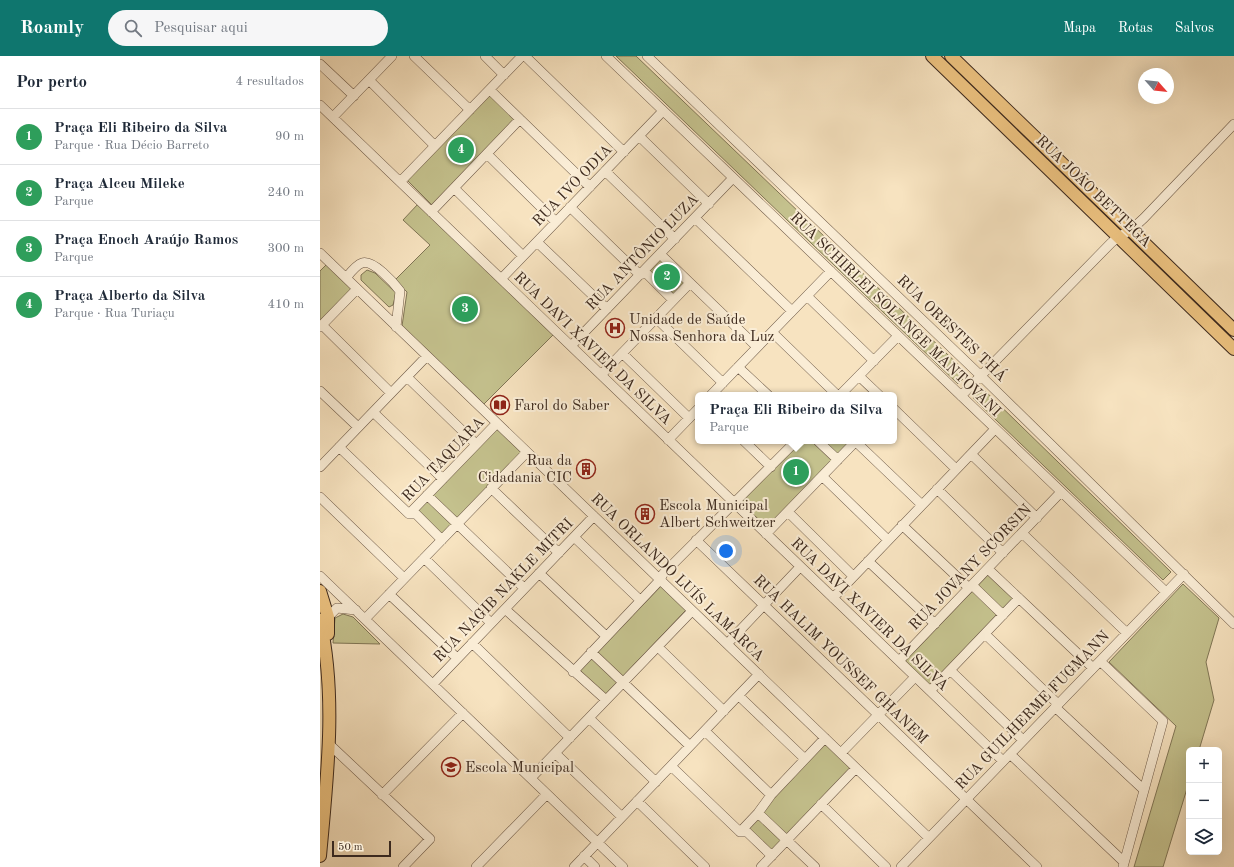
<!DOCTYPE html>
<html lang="pt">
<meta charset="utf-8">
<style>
:root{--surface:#fff;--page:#f6f6f7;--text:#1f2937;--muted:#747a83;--line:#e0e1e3;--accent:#0f766e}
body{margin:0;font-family:"Old Standard TT",serif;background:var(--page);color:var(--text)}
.controls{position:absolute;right:12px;bottom:12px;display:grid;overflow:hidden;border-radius:6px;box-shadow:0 4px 16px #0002}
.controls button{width:36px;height:36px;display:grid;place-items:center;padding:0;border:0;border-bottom:1px solid var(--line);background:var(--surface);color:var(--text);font:20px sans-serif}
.compass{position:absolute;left:818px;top:12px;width:36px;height:36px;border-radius:50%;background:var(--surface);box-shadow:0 4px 16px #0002;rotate:117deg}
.scale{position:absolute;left:12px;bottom:10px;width:59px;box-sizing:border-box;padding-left:4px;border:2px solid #3d2a1e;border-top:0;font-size:11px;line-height:14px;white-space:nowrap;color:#3d2a1e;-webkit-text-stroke:3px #faedd6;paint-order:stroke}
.you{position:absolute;left:406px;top:495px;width:14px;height:14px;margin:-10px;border:3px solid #fff;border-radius:50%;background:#1a73e8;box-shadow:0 0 0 6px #1a73e833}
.badge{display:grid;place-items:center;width:26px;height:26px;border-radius:50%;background:var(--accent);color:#fff;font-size:13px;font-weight:700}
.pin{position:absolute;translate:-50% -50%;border:2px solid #fff;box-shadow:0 1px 4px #0006}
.popup{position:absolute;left:375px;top:336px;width:202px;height:52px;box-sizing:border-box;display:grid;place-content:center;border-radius:6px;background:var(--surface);filter:drop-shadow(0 1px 3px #0005);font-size:13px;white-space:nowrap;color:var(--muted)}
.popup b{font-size:15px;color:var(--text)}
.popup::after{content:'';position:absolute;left:50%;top:100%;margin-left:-8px;border:8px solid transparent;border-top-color:var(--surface)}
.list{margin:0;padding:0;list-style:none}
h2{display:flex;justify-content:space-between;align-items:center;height:52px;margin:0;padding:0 16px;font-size:17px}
h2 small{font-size:13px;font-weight:400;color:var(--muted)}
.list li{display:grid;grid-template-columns:26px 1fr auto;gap:12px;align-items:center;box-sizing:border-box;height:56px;padding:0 16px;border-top:1px solid var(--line)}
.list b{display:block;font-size:15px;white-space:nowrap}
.list p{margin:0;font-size:13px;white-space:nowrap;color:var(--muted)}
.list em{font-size:13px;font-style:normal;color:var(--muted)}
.icon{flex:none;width:22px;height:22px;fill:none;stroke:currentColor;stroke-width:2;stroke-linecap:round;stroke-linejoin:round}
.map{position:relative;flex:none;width:914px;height:811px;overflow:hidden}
header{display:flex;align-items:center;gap:24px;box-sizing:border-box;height:56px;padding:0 20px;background:var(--accent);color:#fff}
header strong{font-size:19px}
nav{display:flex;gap:22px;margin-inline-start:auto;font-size:14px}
.search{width:280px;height:36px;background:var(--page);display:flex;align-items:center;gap:10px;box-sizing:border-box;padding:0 14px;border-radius:22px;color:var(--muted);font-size:15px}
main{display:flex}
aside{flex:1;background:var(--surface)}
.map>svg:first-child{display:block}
</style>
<header>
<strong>Roamly</strong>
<div class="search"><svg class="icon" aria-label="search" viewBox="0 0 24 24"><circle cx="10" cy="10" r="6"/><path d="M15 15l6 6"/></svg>Pesquisar aqui</div>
<nav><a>Mapa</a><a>Rotas</a><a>Salvos</a></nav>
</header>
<main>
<aside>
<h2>Por perto<small>4 resultados</small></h2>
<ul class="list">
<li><span class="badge" style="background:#2e9e5b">1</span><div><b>Praça Eli Ribeiro da Silva</b><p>Parque · Rua Décio Barreto</p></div><em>90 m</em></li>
<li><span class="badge" style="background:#2e9e5b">2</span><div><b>Praça Alceu Mileke</b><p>Parque</p></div><em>240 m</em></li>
<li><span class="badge" style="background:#2e9e5b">3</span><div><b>Praça Enoch Araújo Ramos</b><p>Parque</p></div><em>300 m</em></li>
<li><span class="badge" style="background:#2e9e5b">4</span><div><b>Praça Alberto da Silva</b><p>Parque · Rua Turiaçu</p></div><em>410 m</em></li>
</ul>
</aside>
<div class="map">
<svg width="914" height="811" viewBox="0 0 914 811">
<rect width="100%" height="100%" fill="#f7e3c0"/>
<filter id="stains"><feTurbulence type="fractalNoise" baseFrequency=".005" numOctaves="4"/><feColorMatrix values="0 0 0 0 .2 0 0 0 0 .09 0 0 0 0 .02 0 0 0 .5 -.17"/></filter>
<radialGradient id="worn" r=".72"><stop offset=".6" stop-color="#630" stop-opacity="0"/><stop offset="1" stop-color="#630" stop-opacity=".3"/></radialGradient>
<!-- green -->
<path fill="#c4c18d" stroke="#807656" d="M 296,0 L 316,0 L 648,318 L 638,328 Z
M 170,39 L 196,64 L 113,150 L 87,124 Z
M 98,148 L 233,279 L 164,348 L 82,270 L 87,236 L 75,224 L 110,189 L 83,164 Z
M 340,203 L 365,228 L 354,239 L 328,214 Z
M 7,208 L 32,233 L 0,265 L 0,215 Z
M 47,214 L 55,217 L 76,237 L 73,249 L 69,251 L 41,224 L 41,219 Z
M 662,332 L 851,516 L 843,524 L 653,342 Z
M 176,372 L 202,397 L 122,479 L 97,455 Z
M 479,385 L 529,385 L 531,387 L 448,472 L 420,446 Z
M 668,519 L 693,542 L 610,629 L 585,605 Z
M 863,528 L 899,562 L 886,606 L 894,644 L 879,694 L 869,694 L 869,726 L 843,811 L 814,811 L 856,670 L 789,606 Z
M 341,530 L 366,554 L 285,639 L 260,614 Z
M 23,558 L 33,561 L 60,588 L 13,587 L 15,562 Z
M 505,687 L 531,712 L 451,795 L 427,773 L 454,740 Z"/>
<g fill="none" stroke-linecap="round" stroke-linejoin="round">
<!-- minor casing -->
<g stroke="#6c5846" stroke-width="10">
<path id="minor" d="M 94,0 L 150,54
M 165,0 L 184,19
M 205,0 L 304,96
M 286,0 L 846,536
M 327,0 L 661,320 L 914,568
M 0,8 L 34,40
M 49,24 L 115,90
M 170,34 L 270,131
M 0,49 L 683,705
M 13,61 L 72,0
M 319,80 L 389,148
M 167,98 L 236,166
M 285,115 L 355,183
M 80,126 L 202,0
M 134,132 L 203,200
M 250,151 L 320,219
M 111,156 L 200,63
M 375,162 L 472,255
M 217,186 L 287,253
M 0,197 L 609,782
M 340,198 L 437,291
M 324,215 L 353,244
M 26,222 C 30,217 36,209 42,207 C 53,203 74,227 80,235 L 76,271
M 181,223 L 343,55
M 487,240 L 554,305
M 336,262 L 403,327
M 2,269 L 71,337
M 0,271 L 37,233
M 452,276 L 517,339
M 251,290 L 413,122
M 302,297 L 369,362
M 418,311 L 448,339
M 281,319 L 370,227
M 539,320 L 559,339
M 87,321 L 156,388
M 0,335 L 38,371
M 391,339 L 511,215
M 520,339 L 578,280
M 641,340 L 791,187 L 798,181 L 811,174 L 824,162 L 914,68
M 574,353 L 636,413
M 53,356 L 123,423
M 348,384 L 378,353
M 424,385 L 451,411
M 498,385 L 518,404
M 535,385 L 602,449
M 19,391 L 89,458 L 96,458 L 122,484
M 651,398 L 717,462
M 0,411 L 107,300
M 502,420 L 568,484
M 171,432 L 239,497
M 617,433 L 683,497
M 107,439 L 204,532
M 0,441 L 84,522
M 468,456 L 533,520
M 89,458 L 177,367
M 582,469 L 649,532
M 702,477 L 807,577
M 446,478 L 536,385
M 254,481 L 320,544
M 376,484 L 717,811
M 104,502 L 171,567
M 548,505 L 615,568
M 668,513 L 773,612
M 219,517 L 286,580
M 0,520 L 303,811
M 652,529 L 683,559
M 69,538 L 137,602
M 513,542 L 675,373
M 185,553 L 286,644
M 8,561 L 17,552 L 36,554
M 45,563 L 207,396
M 665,578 L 738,648
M 152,587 L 250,682
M 407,588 L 480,511
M 338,591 L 404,655
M 271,596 L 370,690
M 579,605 L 741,436
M 780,605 L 843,665 L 803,811
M 630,614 L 703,684
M 253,616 L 340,524 L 343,518 L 476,385
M 113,628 L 274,460
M 610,635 L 699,542
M 419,640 L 485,703
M 735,651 L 824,734
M 269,662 L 336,726
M 385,675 L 451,739
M 9,688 L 110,783 L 83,811
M 235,697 L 302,761
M 521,697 L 595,621
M 690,698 L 804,806
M 351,710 L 420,776 L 427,776 L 452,800
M 211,722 L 372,555
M 62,739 L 143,657
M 317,745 L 385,811
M 501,748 L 566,811
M 438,757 L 495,811
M 420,776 L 438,757 L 451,739 L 505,682
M 264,800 L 275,811
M 156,811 L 227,738
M 254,811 L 439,618
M 441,811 L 536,712
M 581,811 L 864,518"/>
</g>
<!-- major casing -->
<g stroke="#3d2a1e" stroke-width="14">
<path id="major" d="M 612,0 L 914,293
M 631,0 L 914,274
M 0,535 L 8,561 L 8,578
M 0,564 C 17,641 7,722 0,800"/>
</g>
<!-- minor -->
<use href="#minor" stroke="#faedd6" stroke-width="9"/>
<!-- major -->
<use href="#major" stroke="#ecc280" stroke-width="12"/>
</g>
<!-- icons -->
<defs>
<g id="hospital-ring" transform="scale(1)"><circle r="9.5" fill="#faedd6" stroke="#8f2418" stroke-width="1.5"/><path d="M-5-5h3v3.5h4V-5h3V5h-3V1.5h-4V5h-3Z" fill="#8f2418"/></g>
<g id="library-ring" transform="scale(1)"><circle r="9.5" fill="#faedd6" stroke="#8f2418" stroke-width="1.5"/><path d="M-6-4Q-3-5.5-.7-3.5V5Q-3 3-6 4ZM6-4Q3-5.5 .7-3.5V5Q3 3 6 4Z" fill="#8f2418"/></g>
<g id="building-ring" transform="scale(1)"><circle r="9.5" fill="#faedd6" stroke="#8f2418" stroke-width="1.5"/><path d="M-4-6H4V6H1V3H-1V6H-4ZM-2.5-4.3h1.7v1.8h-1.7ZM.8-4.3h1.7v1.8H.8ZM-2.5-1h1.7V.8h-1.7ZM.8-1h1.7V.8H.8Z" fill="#8f2418"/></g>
<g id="school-ring" transform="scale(1)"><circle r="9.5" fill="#faedd6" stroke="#8f2418" stroke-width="1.5"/><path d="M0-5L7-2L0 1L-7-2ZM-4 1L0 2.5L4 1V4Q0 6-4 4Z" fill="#8f2418"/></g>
</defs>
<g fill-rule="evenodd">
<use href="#hospital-ring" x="295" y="272"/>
<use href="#library-ring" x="180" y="349"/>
<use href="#building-ring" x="266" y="413"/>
<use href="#building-ring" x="325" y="458"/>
<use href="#school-ring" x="131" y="711"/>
</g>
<g text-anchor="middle" stroke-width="4" stroke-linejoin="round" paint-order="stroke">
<!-- street labels -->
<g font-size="15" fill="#3d2a1e" stroke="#faedd6">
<text transform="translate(252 129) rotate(-46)" y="5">RUA IVO ODIA</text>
<text transform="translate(774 135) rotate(44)" y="5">RUA JOÃO BETTEGA</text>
<text transform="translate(322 196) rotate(-46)" y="5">RUA ANTÔNIO LUZA</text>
<text transform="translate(576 258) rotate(44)" y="5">RUA SCHIRLEI SOLANGE MANTOVANI</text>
<text transform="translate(632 272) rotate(44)" y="5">RUA ORESTES THÁ</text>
<text transform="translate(273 292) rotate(44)" y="5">RUA DAVI XAVIER DA SILVA</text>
<text transform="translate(123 403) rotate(-46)" y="5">RUA TAQUARA</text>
<text transform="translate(650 511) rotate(-46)" y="5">RUA JOVANY SCORSIN</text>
<text transform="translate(358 521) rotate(44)" y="5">RUA ORLANDO LUÍS LAMARCA</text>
<text transform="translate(183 534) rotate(-46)" y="5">RUA NAGIB NAKLE MITRI</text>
<text transform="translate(550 558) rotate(44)" y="5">RUA DAVI XAVIER DA SILVA</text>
<text transform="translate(521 603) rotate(44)" y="5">RUA HALIM YOUSSEF GHANEM</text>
<text transform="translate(712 654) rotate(-46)" y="5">RUA GUILHERME FUGMANN</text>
</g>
<!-- poi labels -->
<g font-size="15" fill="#3d2a1e" stroke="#faedd6" text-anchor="start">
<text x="309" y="268">Unidade de Saúde<tspan x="309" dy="17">Nossa Senhora da Luz</tspan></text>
<text x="194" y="354">Farol do Saber</text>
<text x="252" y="409" text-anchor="end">Rua da<tspan x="252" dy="17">Cidadania CIC</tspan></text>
<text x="339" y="454">Escola Municipal<tspan x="339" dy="17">Albert Schweitzer</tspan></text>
<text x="145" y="716">Escola Municipal</text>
</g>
</g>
<rect width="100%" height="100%" filter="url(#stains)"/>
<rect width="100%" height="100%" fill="url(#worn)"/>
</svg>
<div class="controls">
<button>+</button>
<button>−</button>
<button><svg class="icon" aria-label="layers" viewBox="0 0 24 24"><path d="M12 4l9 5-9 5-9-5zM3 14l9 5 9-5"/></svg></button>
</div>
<svg class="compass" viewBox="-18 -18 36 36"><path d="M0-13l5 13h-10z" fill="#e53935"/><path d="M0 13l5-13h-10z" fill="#747a83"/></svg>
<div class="scale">50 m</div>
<div class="you"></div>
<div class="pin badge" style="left:476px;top:416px;background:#2e9e5b">1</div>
<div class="popup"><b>Praça Eli Ribeiro da Silva</b>Parque</div>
<div class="pin badge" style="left:347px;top:221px;background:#2e9e5b">2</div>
<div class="pin badge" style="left:145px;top:253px;background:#2e9e5b">3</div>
<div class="pin badge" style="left:141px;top:94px;background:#2e9e5b">4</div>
</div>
</main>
